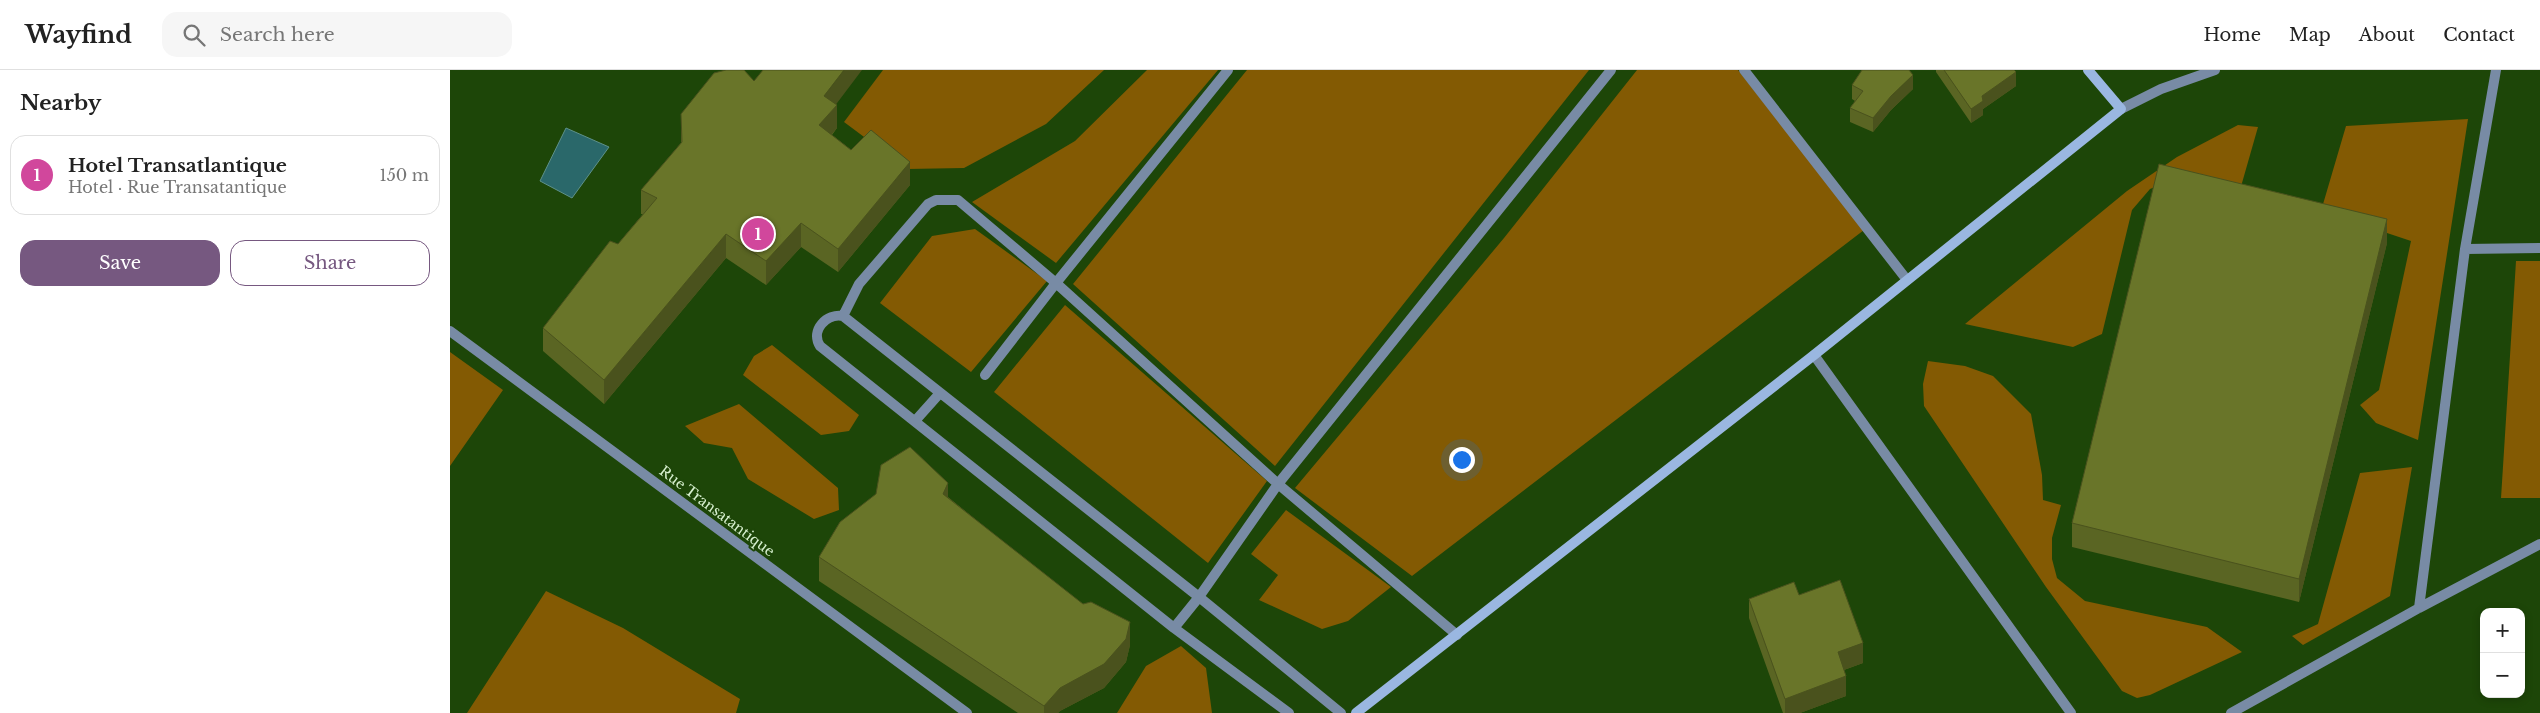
<!DOCTYPE html>
<meta charset="utf-8">
<style>
:root{--surface:#fff;--page:#f6f6f6;--text:#222;--muted:#767676;--line:#e0e0e0;--accent:#765880}
body{margin:0;font-family:"Libre Baskerville",serif;background:var(--page);color:var(--text)}
.controls{position:absolute;right:15px;bottom:15px;display:grid;overflow:hidden;border-radius:10px;box-shadow:0 2px 8px #0003}
.controls button{width:45px;height:45px;display:grid;place-items:center;padding:0;border:0;border-bottom:1px solid var(--line);background:var(--surface);color:var(--text);font:25px sans-serif}
.you{position:absolute;left:1011px;top:389px;width:18px;height:18px;margin:-12px;border:4px solid #fff;border-radius:50%;background:#1a73e8;box-shadow:0 0 0 8px #1a73e833}
.badge{display:grid;place-items:center;width:32px;height:32px;border-radius:50%;background:var(--accent);color:#fff;font-size:16px;font-weight:700}
.pin{position:absolute;translate:-50% -50%;border:2px solid #fff;box-shadow:0 1px 5px #0006}
.list{margin:0;padding:0;list-style:none}
h2{display:flex;justify-content:space-between;align-items:center;height:65px;margin:0;padding:0 20px;font-size:21px}
h2 small{font-size:16px;font-weight:400;color:var(--muted)}
.list li{display:grid;grid-template-columns:32px 1fr auto;gap:15px;align-items:center;box-sizing:border-box;height:80px;margin:0 10px 10px;padding:0 10px;border:1px solid var(--line);border-radius:15px}
.list b{display:block;font-size:19px;white-space:nowrap}
.list p{margin:0;font-size:16px;white-space:nowrap;color:var(--muted)}
.list em{font-size:16px;font-style:normal;color:var(--muted)}
.actions{display:flex;gap:10px;padding:15px 20px}
.actions a{flex:1;padding:11px 0;border:1px solid var(--accent);border-radius:15px;text-align:center;font-size:18px;color:var(--accent)}
.actions .main{background:var(--accent);color:#fff}
.icon{flex:none;width:28px;height:28px;fill:none;stroke:currentColor;stroke-width:2;stroke-linecap:round;stroke-linejoin:round}
.map{position:relative;flex:none;width:2090px;height:643px;overflow:hidden}
header{display:flex;align-items:center;gap:30px;box-sizing:border-box;height:70px;padding:0 25px;background:var(--surface);border-bottom:1px solid var(--line)}
header strong{font-size:24px}
nav{display:flex;gap:28px;margin-inline-start:auto;font-size:18px}
.search{width:350px;height:45px;background:var(--page);display:flex;align-items:center;gap:12px;box-sizing:border-box;padding:0 18px;border-radius:15px;color:var(--muted);font-size:19px}
main{display:flex}
aside{flex:1;background:var(--surface)}
.map>svg:first-child{display:block}
</style>
<header>
<strong>Wayfind</strong>
<div class="search"><svg class="icon" aria-label="search" viewBox="0 0 24 24"><circle cx="10" cy="10" r="6"/><path d="M15 15l6 6"/></svg>Search here</div>
<nav><a>Home</a><a>Map</a><a>About</a><a>Contact</a></nav>
</header>
<main>
<aside>
<h2>Nearby<small></small></h2>
<ul class="list">
<li><span class="badge" style="background:#d1479c">1</span><div><b>Hotel Transatlantique</b><p>Hotel · Rue Transatantique</p></div><em>150 m</em></li>
</ul>
<div class="actions"><a class="main">Save</a><a>Share</a></div>
</aside>
<div class="map">
<svg width="2090" height="643" viewBox="0 0 2090 643">
<rect width="100%" height="100%" fill="#1d4608"/>
<!-- green -->
<path fill="#835a03" d="M 433,0 L 654,0 L 596,54 L 514,98 L 457,99 L 394,52 Z
M 697,0 L 768,0 L 606,193 L 522,132 L 625,71 Z
M 797,0 L 1139,0 L 825,396 L 623,214 Z
M 1187,0 L 1288,0 L 1414,160 L 962,506 L 845,418 L 1054,168 Z
M 2018,49 L 1968,370 L 1926,353 L 1910,335 L 1929,320 L 1961,171 L 1871,141 L 1896,56 Z
M 1788,55 L 1808,57 L 1790,120 L 1727,108 L 1700,119 L 1682,140 L 1652,264 L 1623,277 L 1515,254 L 1677,121 L 1727,87 Z
M 525,159 L 597,211 L 521,302 L 430,233 L 482,166 Z
M 2066,191 L 2090,191 L 2090,428 L 2051,428 Z
M 615,235 L 817,411 L 758,493 L 544,322 Z
M 322,275 L 409,345 L 399,361 L 371,365 L 293,305 L 304,286 Z
M 0,282 L 53,320 L 0,396 Z
M 1478,291 L 1515,296 L 1543,306 L 1581,344 L 1592,405 L 1593,430 L 1611,435 L 1602,468 L 1602,489 L 1607,508 L 1635,531 L 1757,557 L 1792,582 L 1700,625 L 1687,628 L 1672,621 L 1596,517 L 1474,336 L 1473,314 Z
M 289,334 L 388,418 L 389,440 L 364,449 L 298,409 L 282,378 L 254,373 L 235,356 Z
M 1962,397 L 1940,526 L 1853,575 L 1842,566 L 1868,554 L 1910,403 Z
M 836,440 L 941,517 L 898,551 L 872,559 L 809,530 L 828,505 L 801,484 Z
M 96,521 L 173,558 L 290,629 L 286,643 L 17,643 Z
M 731,576 L 756,598 L 762,643 L 667,643 L 696,596 Z"/>
<!-- water -->
<path fill="#2a686a" stroke="#5e9189" d="M 116,58 L 159,77 L 122,128 L 90,111 Z"/>
<g fill="none" stroke-linecap="round" stroke-linejoin="round">
<!-- service -->
<path stroke="#788ba5" stroke-width="10" d="M 778,0 L 606,213 L 828,414 L 1161,0
M 1294,0 L 1457,210
M 393,246 L 409,214 L 478,134 L 486,130 L 508,130 L 606,213 L 535,305
M 465,351 L 490,323
M 724,558 L 749,527 L 828,414 L 1007,565
M 839,643 L 724,558 L 370,276 C 360,260 377,243 393,246 L 749,527 L 891,643"/>
<!-- minor -->
<path stroke="#788ba5" stroke-width="10" d="M 1671,39 L 1711,19 L 1765,0
M 2015,179 L 2090,178
M 0,261 L 517,643
M 1364,285 L 1621,643
M 1969,538 L 2015,179 L 2046,0
M 1781,643 L 1969,538 L 2090,474"/>
<!-- secondary -->
<path stroke="#9ab7e1" stroke-width="10" d="M 906,643 L 1364,285 L 1671,39 L 1638,0"/>
</g>
<!-- wall -->
<path fill="#5a6523" d="M 1486,0 L 1564,0 L 1566,16 L 1533,39 L 1533,45 L 1521,53 L 1486,2 Z
M 304,11 L 386,34 L 387,58 L 382,65 L 401,80 L 460,115 L 388,202 L 351,177 L 316,215 L 276,188 L 154,334 L 93,281 L 93,258 L 168,174 L 193,144 L 191,144 L 191,120 L 231,73 L 231,44 Z
M 1402,15 L 1463,19 L 1441,40 L 1423,62 L 1400,52 L 1400,38 L 1405,31 L 1402,29 Z
M 1937,173 L 1849,532 L 1622,477 L 1622,453 Z
M 498,427 L 680,575 L 676,592 L 654,618 L 610,641 L 608,643 L 568,643 L 369,511 L 369,487 Z
M 1349,525 L 1413,593 L 1394,600 L 1396,626 L 1350,643 L 1333,643 L 1299,548 L 1299,529 Z"/>
<!-- shaded-wall -->
<path fill="#4a521d" d="M 394,0 L 412,0 L 375,49 L 387,35 L 387,58 L 369,79 L 369,55 L 374,26 Z
M 1566,2 L 1566,16 L 1533,39 L 1533,45 L 1521,53 L 1521,39 L 1532,26 Z
M 1463,5 L 1463,19 L 1441,40 L 1423,62 L 1423,48 L 1441,26 Z
M 460,92 L 460,115 L 388,202 L 388,179 Z
M 1937,149 L 1937,173 L 1849,532 L 1849,509 Z
M 351,153 L 351,177 L 316,215 L 316,191 Z
M 276,164 L 276,188 L 154,334 L 154,310 Z
M 498,413 L 498,437 L 493,424 Z
M 680,552 L 680,575 L 676,592 L 654,618 L 610,641 L 608,643 L 594,643 L 594,636 L 610,618 Z
M 1413,573 L 1413,593 L 1388,602 L 1388,582 Z
M 1396,606 L 1396,626 L 1350,643 L 1335,643 L 1335,629 Z"/>
<!-- building -->
<path fill="#697529" stroke="#4a521d" d="M 276,0 L 294,0 L 304,11 L 313,0 L 394,0 L 374,26 L 387,35 L 369,55 L 401,80 L 421,60 L 460,92 L 388,179 L 351,153 L 316,191 L 276,164 L 154,310 L 93,258 L 160,171 L 168,174 L 207,128 L 191,120 L 232,72 L 231,44 L 264,3 Z
M 1412,0 L 1459,0 L 1463,5 L 1441,26 L 1423,48 L 1400,38 L 1413,21 L 1402,15 Z
M 1494,0 L 1564,0 L 1566,2 L 1532,26 L 1533,31 L 1521,39 Z
M 1709,94 L 1937,149 L 1849,509 L 1622,453 Z
M 460,377 L 498,413 L 493,424 L 633,534 L 641,532 L 680,552 L 676,569 L 654,594 L 610,618 L 594,636 L 369,487 L 390,452 L 426,424 L 431,395 Z
M 1390,510 L 1413,573 L 1388,582 L 1396,606 L 1335,629 L 1299,529 L 1344,512 L 1349,525 Z"/>
<g text-anchor="middle" stroke-width="4" stroke-linejoin="round" paint-order="stroke">
<!-- street labels -->
<g font-size="14" fill="#d8f1d0" stroke="#1d4608">
<text transform="translate(267 441) rotate(37)" y="5">Rue Transatantique</text>
</g>
</g>
</svg>
<div class="controls">
<button>+</button>
<button>−</button>
</div>
<div class="you"></div>
<div class="pin badge" style="left:308px;top:164px;background:#d1479c">1</div>
</div>
</main>
